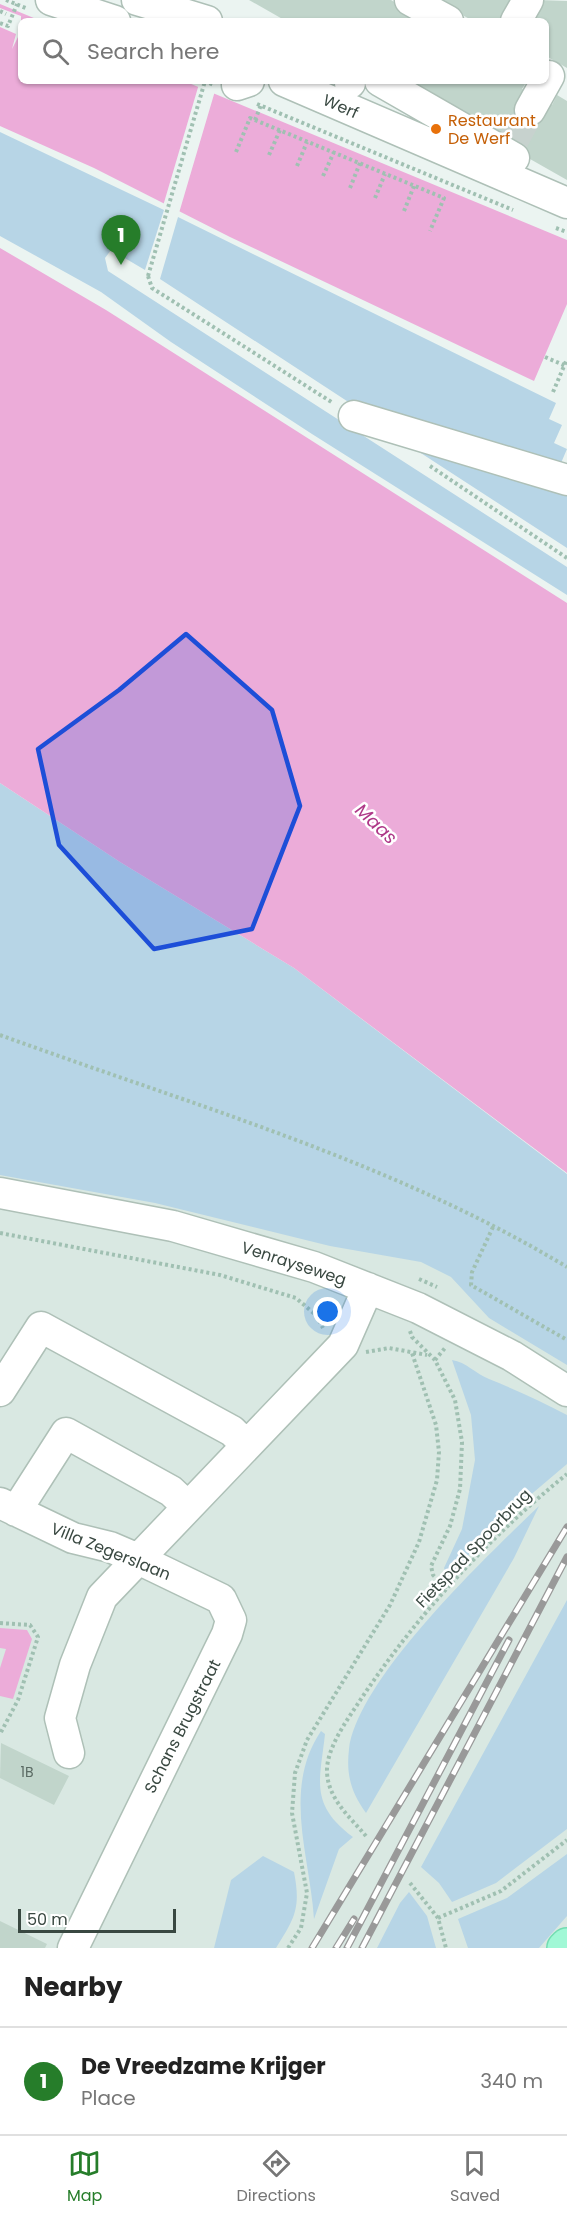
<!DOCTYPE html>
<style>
:root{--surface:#fff;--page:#f6f6f6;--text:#222;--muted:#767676;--line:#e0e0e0;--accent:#267d2a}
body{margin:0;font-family:Poppins,sans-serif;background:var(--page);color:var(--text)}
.scale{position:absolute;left:18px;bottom:15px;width:158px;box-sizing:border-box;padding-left:6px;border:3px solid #394841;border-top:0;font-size:16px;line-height:21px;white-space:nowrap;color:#394841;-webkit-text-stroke:4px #fff;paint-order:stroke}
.you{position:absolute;left:328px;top:1312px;width:21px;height:21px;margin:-15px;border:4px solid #fff;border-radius:50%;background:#1a73e8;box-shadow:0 0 0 9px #1a73e833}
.badge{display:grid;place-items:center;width:39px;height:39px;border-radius:50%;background:var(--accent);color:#fff;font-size:20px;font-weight:700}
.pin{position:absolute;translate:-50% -50px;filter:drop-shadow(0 2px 3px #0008)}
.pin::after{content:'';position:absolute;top:32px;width:21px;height:18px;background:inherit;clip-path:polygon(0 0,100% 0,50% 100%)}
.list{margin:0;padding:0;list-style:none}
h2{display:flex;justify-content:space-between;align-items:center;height:78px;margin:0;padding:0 24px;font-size:26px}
h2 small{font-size:20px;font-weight:400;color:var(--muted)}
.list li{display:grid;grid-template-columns:39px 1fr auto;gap:18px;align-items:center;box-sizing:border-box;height:108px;padding:0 24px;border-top:2px solid var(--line)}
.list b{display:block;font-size:22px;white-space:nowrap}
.list p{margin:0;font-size:20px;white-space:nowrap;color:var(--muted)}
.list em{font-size:20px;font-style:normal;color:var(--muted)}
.icon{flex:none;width:33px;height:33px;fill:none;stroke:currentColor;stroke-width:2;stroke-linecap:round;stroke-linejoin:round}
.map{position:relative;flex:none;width:567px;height:1948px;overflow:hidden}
.search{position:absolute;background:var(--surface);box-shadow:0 2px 4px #0004;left:18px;right:18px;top:18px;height:66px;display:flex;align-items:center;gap:15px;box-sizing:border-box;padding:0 21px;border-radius:9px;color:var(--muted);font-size:22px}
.sheet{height:186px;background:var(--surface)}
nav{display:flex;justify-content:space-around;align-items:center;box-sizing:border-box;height:84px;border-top:2px solid var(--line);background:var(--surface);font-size:16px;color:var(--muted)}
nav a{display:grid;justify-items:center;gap:3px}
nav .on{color:var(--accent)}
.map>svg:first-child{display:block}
</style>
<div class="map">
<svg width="567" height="1948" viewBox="0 0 567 1948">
<rect width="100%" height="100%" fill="#ebf4f1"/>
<!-- residential -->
<path fill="#d9e8e2" d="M 0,1150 L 567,1300 L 567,1948 L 0,1948 Z"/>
<!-- green -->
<path fill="#b7d5e6" d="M 0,132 L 164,210 L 145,270 L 111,250 L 105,258 L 108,271 L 567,567 L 567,595 L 312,434 L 171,342 L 101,292 L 0,236 Z
M 178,217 L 556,403 L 549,419 L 562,425 L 554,443 L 567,449 L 558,470 L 353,405 L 160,279 Z
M 390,433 L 567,489 L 567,548 Z
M 0,783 L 120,862 L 294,968 L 567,1174 L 567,1365 L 489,1318 L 451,1277 L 421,1262 L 330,1246 L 155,1203 L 0,1175 Z
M 452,1360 C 466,1362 476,1374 489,1379 C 516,1390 541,1401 567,1415 L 567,1464 L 508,1514 L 454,1570 L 446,1573 L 444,1568 L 462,1529 L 475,1460 L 471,1415 Z
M 539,1506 L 514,1558 L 366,1813 C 351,1792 346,1775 349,1749 C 358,1678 487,1556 539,1506 Z
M 567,1600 L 567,1829 L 496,1883 L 452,1902 L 439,1883 L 421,1867 Z
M 321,1731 L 325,1734 C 320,1781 309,1804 353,1837 L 339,1849 L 314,1919 C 310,1856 282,1789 321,1731 Z
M 567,1854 L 567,1916 L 539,1948 L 468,1948 L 458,1919 L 507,1898 Z
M 263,1856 L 294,1872 C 301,1908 295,1918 276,1948 L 214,1948 L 231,1880 Z
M 409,1892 L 427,1916 L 436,1948 L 377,1948 L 400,1903 Z"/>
<!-- water -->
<path fill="#ecacd9" d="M 0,4 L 41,21 L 21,21 L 21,81 L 184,81 L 567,240 L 567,304 L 534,381 L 230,237 L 94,168 L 0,126 Z
M 0,248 L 106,310 L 567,603 L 567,1173 L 294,968 L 120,862 L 0,783 Z
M 0,1628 L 27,1630 L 32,1639 L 13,1699 L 0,1696 L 0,1668 L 6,1649 L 0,1648 Z"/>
<!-- pier -->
<path fill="#ebf4f1" d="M 0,8 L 21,16 L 21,31 L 12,49 L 16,34 L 0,27 Z
M 199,84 L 215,91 L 179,213 L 163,206 Z"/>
<!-- building -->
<path fill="#c1d5cb" d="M 249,0 L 391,0 L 425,21 L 286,21 Z
M 436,0 L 518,0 L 506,21 L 473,21 Z
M 537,0 L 567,1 L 567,68 L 546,56 L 546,21 L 525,21 Z
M 392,81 L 527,81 L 522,89 L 552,105 L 557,95 L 567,101 L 567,180 Z
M 1,1743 L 69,1776 L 54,1805 L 0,1778 Z
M 0,1921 L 47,1944 L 45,1948 L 0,1948 Z"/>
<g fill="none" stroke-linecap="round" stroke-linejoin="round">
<!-- minor-tunnel -->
<path stroke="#c7d2ce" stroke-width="30" stroke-dasharray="30 15" stroke-linecap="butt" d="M 510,147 L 530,110"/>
<!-- minor casing -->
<g stroke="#aec0b7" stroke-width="33">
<path id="minor" d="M 51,0 L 115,21
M 137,0 L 207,21
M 410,0 L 448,21
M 516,21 L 528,0
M 284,81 L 567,203
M 350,81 L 350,83
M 380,81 L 514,158
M 237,85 L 249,81
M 530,110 L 549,76
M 354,416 L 567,480
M 0,1193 L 173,1226 L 314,1267 L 418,1308 L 512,1356 L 567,1391
M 0,1391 L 41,1327 L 232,1431 L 246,1445
M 0,1503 L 73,1538 L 110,1547 L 138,1559 L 221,1599 L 231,1620 L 227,1634 L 73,1948
M 16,1511 L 66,1433 L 171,1491 L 187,1506
M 69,1753 L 60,1718 L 75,1665 L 102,1597 L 343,1345 L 368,1288"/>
</g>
<!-- major casing -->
<g stroke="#71ddb1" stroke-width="36">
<path id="major" d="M 564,1948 L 567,1945"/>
</g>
<!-- path -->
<path stroke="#a0c0b2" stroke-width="4" stroke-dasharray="3 3" stroke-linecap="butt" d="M 6,0 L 28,9
M 0,11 L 6,14
M 0,23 L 8,26 L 17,4
M 204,81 L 214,85
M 257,104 L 513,210
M 255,120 L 261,105
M 236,152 L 250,118 L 444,198 L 430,231
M 269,155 L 280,130
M 297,166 L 307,142
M 323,176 L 334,152
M 350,188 L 360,163
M 375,198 L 385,174
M 404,211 L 414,186
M 556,228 L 567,232
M 148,276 L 152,288 L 333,403
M 545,357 L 566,366
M 553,392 L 567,359
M 430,466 L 567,558
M 0,1035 C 192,1105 391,1161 567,1267
M 493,1227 L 472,1272 L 471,1285 L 567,1340
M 0,1233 L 220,1275 L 296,1298 L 317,1316 L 323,1328
M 419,1279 L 437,1287
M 410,1331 L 412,1337 L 435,1360 L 455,1400 L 462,1442 L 460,1489 L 450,1526 L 431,1566 L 433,1575 L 446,1589
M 366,1352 L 389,1348 L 427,1355
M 435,1360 L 445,1348
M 0,1623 L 30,1625 L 38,1637 L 18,1700 L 0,1734
M 366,1836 C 350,1817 328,1799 327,1772 C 326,1749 347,1720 359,1702 C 416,1616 487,1539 567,1474
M 410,1883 L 438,1918 L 446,1948
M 438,1918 L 501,1891 L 567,1840
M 288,1948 L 301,1928 L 307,1893 L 292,1813 L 295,1773 L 307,1740 L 390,1605 L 419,1542 L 437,1480 L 439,1452 L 436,1425 L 412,1353"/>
<!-- minor -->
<use href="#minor" stroke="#fff" stroke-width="30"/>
<!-- major -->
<use href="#major" stroke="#a1f8d6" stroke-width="33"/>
<!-- rail casing -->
<g stroke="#999" stroke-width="7">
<path id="rail" d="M 312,1948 L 567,1527
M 336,1948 L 354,1919
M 347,1948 L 509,1640
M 362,1948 L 567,1557"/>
</g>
<!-- rail -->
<use href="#rail" stroke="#fff" stroke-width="4.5" stroke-dasharray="14" stroke-linecap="butt"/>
<!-- path-bridge -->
<path stroke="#a0c0b2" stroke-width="4" stroke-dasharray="3 3" stroke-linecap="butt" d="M 148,276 L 205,81"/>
</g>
<!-- marked area -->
<path fill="#1d4ed8" fill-opacity="0.2" stroke="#1d4ed8" stroke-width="4.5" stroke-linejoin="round" d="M 186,634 L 272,710 L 300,806 L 252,929 L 154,949 L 59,845 L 38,749 L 119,690 Z"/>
<!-- markers -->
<circle fill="#e8710a" stroke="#fff" stroke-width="2" cx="436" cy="129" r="6"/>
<g text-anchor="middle" stroke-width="5" stroke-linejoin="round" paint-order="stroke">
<!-- number labels -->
<g font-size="14" fill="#5b6b64">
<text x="27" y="1777">1B</text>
</g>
<!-- street labels -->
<g font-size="16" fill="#394841" stroke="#fff">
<text transform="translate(341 106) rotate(24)" y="6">Werf</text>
<text transform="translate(294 1263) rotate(18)" y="6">Venrayseweg</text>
<text transform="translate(473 1548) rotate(-46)" y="6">Fietspad Spoorbrug</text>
<text transform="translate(111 1551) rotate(22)" y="6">Villa Zegerslaan</text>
<text transform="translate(182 1726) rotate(-63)" y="6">Schans Brugstraat</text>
</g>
<!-- food labels -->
<g font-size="16" fill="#c56008" stroke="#fff" text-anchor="start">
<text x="448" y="126">Restaurant<tspan x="448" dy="18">De Werf</tspan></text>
</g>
<!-- water labels -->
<g font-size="18" font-style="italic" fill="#ae3888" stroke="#fff">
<text transform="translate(376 824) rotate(43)" y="6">Maas</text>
</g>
</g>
</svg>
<div class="scale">50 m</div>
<div class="you"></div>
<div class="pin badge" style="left:121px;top:265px">1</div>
<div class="search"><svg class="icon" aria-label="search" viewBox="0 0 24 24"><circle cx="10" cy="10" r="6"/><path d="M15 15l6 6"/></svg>Search here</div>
</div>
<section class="sheet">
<h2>Nearby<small></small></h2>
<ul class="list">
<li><span class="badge">1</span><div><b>De Vreedzame Krijger</b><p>Place</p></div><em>340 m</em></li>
</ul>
</section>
<nav>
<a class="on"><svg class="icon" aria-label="map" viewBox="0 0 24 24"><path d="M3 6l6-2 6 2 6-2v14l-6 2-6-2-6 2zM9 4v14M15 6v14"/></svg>Map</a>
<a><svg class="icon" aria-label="directions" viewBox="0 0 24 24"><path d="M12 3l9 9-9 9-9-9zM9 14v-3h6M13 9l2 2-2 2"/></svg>Directions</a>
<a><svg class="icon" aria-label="saved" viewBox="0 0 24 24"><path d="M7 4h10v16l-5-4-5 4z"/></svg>Saved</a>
</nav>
